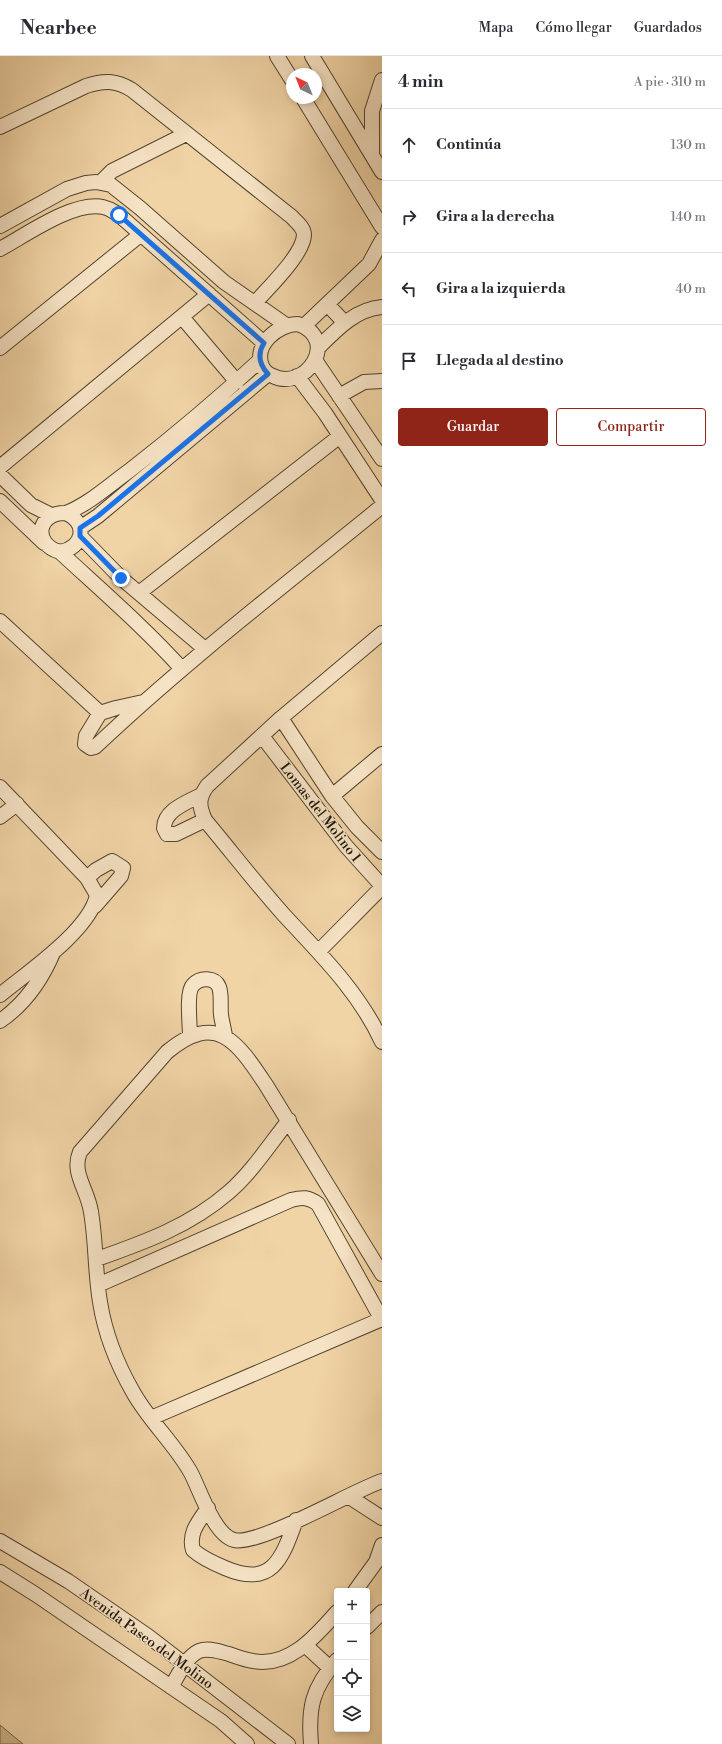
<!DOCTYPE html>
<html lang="es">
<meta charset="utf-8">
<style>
:root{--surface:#fff;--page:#f7f7f7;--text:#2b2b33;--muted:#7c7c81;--line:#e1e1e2;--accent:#8f2418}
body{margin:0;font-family:"Libre Bodoni",serif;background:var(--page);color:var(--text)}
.controls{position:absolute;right:12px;bottom:12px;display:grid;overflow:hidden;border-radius:4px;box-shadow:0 2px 6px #0003}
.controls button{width:36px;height:36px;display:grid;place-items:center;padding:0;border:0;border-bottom:1px solid var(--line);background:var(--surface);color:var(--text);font:20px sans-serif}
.compass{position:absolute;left:286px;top:12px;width:36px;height:36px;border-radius:50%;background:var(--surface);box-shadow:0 2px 6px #0003;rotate:317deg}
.stop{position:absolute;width:12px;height:12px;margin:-9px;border:3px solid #1a73e8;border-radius:50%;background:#fff}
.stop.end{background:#1a73e8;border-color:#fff;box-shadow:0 1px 4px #0008}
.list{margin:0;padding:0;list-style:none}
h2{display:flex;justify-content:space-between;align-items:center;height:52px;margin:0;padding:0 16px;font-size:17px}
h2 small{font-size:13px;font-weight:400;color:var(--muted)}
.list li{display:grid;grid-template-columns:26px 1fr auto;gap:12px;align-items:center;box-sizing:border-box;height:72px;padding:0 16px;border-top:1px solid var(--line)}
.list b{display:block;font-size:15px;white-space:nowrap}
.list em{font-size:13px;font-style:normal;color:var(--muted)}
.actions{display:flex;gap:8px;padding:12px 16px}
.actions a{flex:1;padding:9px 0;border:1px solid var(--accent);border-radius:4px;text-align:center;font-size:14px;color:var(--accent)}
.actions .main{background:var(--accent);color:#fff}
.icon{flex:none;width:22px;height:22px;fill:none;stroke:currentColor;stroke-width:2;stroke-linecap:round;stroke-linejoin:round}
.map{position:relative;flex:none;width:382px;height:1688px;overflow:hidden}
header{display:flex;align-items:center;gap:24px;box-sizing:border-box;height:56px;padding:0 20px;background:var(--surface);border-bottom:1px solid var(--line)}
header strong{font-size:19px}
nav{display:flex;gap:22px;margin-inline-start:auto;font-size:14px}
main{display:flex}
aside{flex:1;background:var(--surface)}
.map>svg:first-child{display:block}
</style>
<header>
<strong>Nearbee</strong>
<nav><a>Mapa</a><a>Cómo llegar</a><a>Guardados</a></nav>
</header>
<main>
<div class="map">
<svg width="382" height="1688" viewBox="0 0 382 1688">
<rect width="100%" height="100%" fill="#f1d4a6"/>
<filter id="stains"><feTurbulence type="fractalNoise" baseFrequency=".005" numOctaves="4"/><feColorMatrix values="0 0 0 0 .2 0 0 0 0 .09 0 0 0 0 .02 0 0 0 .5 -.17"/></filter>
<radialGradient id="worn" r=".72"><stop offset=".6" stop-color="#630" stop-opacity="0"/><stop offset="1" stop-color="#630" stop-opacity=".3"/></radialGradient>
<!-- green -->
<path fill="#cdb48b" stroke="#76644a" d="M 0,1669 L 23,1688 L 0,1688 Z"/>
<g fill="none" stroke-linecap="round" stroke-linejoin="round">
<!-- minor casing -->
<g stroke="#534530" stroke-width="16">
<path id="minor" d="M 277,0 L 292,24
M 312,0 L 382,116
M 303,42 L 382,171
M 0,71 L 86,30 C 104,24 116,24 132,34 L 292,161 C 296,166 304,171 304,179 C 303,199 268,232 255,247
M 372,99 L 372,55 L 382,24
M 101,126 L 112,115 L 186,78
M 0,170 L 67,133 L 86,127 L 96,126 L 111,129 L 140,152 L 224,226 L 286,269
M 0,193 C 26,179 73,145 103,151 C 112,153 119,159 126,165 L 264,287
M 327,248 L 344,266
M 182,261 L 237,326
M 298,268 C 341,284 305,336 273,320 C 268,318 264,315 262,310 C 253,289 278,268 298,268 Z
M 304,270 L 369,208 L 382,184
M 319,291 C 337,273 356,253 382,251
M 0,292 L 140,179
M 315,304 L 382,403
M 297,320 L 325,357 L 382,444
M 339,340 L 364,326 L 382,325
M 0,411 L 209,238
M 0,419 L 31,449 L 51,459
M 0,445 L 44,487
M 66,457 C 89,448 108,430 129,415 C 174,380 218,343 260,304
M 80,472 L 98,460 L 268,318
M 80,480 L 121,522 L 205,593
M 60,496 C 83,492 89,468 66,457 C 37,456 32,488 60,496 C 101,534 144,571 182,613
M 139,537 L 340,380
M 0,565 L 100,657
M 382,577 L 281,662 L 207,730 C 198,743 199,750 205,764 C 231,795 257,829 284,859 C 321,899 359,936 382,986
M 143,646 L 116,652 L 100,657 L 86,680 L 85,688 L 91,692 L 95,691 C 186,605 285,529 382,450
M 281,662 L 332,740 L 357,771 L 382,796
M 262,680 L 346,790 L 382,830
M 0,731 L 87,822 L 97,839 C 90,874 28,916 0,939
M 201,739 C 188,746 164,754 164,772 L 167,778 L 176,778 L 205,764
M 332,740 L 382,698
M 0,761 L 17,748
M 87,822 L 96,814 L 112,805 L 123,812 L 121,820 L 95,850
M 319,895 L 382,831
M 0,965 C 25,948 41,925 53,897
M 190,980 C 190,969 186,936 193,929 C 200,921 215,921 219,931 C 222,939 220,950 221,959 C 222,966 224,973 225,980
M 97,1203 C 145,1186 190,1170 229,1136 C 252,1116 270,1088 289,1064
M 382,1218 L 266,1029 C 238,987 217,954 167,996 L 80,1096 C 71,1117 88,1134 91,1156 C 96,1185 95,1216 100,1246 C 105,1278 117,1308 133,1336 C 149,1365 175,1388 191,1417 C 200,1434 214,1479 234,1484 C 259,1490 352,1435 382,1425
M 98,1229 L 291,1144 C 303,1141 308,1141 318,1148 L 382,1264
M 151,1362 L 382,1263
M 348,1440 L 382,1462
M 208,1452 C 199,1465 188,1477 193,1494 C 202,1502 213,1507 225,1512 C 272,1532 282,1503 296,1464
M 0,1485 L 68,1525 L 148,1580 L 288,1688
M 0,1516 L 35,1538 L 221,1665 L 247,1688
M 355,1535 L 376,1506 L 382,1489
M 367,1571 L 382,1556
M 305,1589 L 330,1612
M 171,1631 C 178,1620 186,1601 199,1595 C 209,1591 220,1596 229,1598 C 237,1601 245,1604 253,1605 C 289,1612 316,1580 337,1556
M 311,1688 C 308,1652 312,1632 337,1604"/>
</g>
<!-- minor -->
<use href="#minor" stroke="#f6e3c5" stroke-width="14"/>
</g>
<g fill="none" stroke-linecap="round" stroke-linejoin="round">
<!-- route -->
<path stroke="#1a73e8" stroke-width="5" d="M 119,159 L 264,287 C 257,298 259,308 268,318 L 98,460 L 80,472 L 80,480 L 121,522"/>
</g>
<g text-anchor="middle" stroke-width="3" stroke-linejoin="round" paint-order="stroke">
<!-- street labels -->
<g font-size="14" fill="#1e1508" stroke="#f6e3c5">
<text transform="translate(321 756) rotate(52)" y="5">Lomas del Molino 1</text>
<text transform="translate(147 1582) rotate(36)" y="5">Avenida Paseo del Molino</text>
</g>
</g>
<rect width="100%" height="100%" filter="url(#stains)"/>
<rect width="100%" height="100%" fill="url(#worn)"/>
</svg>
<div class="controls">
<button>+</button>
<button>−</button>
<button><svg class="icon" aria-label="locate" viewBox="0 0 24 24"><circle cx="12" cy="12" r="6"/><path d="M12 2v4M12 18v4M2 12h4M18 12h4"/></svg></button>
<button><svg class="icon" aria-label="layers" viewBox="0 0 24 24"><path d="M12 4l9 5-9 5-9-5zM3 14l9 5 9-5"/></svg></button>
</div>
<svg class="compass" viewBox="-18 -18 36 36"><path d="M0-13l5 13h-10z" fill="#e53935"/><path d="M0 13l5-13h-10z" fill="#7c7c81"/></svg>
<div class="stop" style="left:119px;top:159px"></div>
<div class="stop end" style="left:121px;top:522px"></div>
</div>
<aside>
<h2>4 min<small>A pie · 310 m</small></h2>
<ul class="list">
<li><svg class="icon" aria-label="ahead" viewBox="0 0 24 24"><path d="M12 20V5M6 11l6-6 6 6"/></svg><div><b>Continúa</b></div><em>130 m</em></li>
<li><svg class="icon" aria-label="right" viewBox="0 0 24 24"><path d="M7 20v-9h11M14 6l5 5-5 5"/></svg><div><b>Gira a la derecha</b></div><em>140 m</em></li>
<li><svg class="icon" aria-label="left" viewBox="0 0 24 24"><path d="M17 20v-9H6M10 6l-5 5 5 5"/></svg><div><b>Gira a la izquierda</b></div><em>40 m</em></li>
<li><svg class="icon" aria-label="arrive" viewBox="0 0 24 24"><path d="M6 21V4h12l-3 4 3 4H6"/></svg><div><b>Llegada al destino</b></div></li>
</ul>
<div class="actions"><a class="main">Guardar</a><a>Compartir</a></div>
</aside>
</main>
